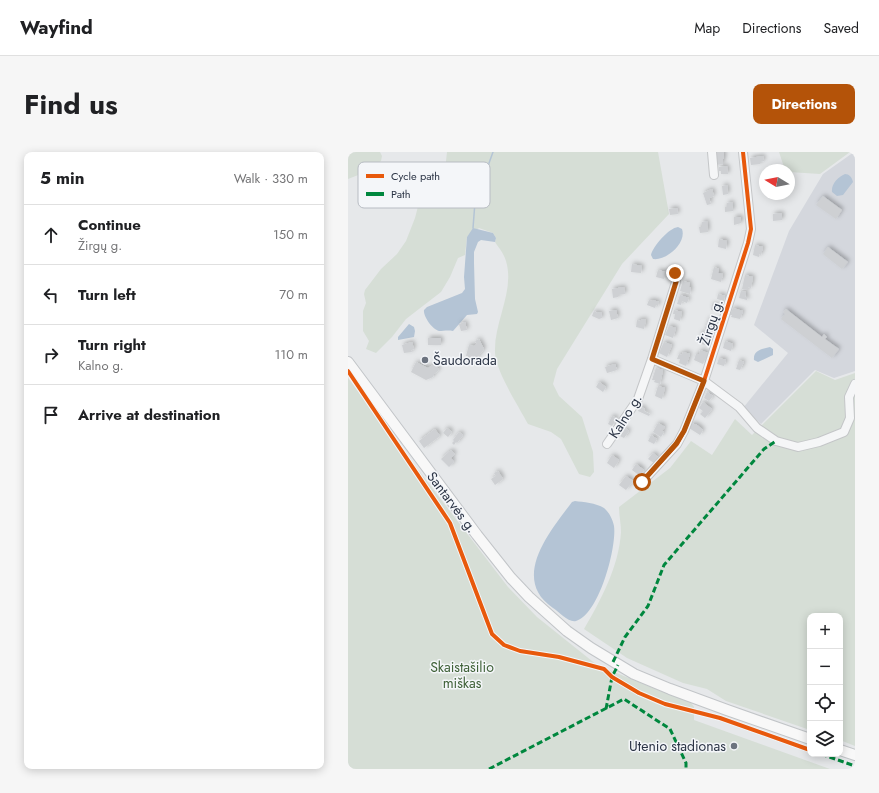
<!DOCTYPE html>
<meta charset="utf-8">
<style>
:root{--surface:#fff;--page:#f6f6f6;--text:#202124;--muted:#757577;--line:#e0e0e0;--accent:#b45309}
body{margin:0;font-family:Jost,sans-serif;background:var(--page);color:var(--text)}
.controls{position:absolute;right:12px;bottom:12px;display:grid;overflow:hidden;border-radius:8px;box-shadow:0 2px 10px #0003}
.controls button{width:36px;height:36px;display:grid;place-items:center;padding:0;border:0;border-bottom:1px solid var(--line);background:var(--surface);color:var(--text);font:20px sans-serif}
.compass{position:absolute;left:411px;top:12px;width:36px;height:36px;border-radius:50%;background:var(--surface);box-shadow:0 2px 10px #0003;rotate:280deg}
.stop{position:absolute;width:12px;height:12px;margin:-9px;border:3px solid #b45309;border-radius:50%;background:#fff}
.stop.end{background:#b45309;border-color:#fff;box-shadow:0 1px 4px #0008}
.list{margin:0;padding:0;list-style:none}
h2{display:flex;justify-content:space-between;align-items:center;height:52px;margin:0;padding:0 16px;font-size:17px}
h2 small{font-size:13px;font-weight:400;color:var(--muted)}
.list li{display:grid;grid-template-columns:26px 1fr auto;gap:12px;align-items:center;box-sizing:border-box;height:60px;padding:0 16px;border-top:1px solid var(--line)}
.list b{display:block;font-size:15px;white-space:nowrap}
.list p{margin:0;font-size:13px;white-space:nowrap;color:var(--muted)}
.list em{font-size:13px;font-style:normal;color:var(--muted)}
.icon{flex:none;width:22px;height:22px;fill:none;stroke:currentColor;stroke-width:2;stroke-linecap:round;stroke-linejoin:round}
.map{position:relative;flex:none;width:507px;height:617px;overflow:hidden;border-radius:8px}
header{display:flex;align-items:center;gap:24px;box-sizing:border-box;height:56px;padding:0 20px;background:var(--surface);border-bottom:1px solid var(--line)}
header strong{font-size:19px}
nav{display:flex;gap:22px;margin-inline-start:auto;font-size:14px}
.intro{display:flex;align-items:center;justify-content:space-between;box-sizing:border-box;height:96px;padding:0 24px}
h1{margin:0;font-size:28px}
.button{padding:10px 18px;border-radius:8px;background:var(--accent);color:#fff;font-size:14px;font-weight:700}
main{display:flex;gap:24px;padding:0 24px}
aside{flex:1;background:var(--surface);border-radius:8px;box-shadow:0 2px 10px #0003}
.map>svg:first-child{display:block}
</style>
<header>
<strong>Wayfind</strong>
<nav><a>Map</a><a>Directions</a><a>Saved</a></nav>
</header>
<div class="intro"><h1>Find us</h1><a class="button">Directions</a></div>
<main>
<aside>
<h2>5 min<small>Walk · 330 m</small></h2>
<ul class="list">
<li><svg class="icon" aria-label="ahead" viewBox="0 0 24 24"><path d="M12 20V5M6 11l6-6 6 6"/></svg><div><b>Continue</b><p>Žirgų g.</p></div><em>150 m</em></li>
<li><svg class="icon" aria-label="left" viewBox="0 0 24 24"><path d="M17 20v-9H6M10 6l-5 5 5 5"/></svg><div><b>Turn left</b></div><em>70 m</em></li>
<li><svg class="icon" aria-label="right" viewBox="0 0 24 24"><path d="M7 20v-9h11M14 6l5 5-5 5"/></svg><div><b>Turn right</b><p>Kalno g.</p></div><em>110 m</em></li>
<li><svg class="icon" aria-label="arrive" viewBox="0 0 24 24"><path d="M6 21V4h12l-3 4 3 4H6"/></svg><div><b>Arrive at destination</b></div></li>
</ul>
</aside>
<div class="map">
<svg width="507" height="617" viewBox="0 0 507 617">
<defs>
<filter id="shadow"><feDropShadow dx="2" dy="-2" stdDeviation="2" flood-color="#0004"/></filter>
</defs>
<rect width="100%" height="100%" fill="#e6e8ea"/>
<!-- built -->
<path fill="#d4d7dd" d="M 506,0 L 507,0 L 507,219 L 486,226 L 467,218 L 413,272 L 395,256 L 440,201 L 406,173 L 441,79 L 475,22 Z"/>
<!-- green -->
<path fill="#d6ded6" d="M 0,0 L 32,0 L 34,4 L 33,9 L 18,20 L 0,27 Z
M 99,0 L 310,0 L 321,62 L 274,112 L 209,217 L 205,232 L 211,244 L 234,265 L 245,300 L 246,320 L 242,325 L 231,322 L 213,287 L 203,280 L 180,272 C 171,255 147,218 147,200 C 146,169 167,139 158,109 C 156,102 151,96 147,90 L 148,86 L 145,81 L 131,76 L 119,85 L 117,103 L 110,106 L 102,125 L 93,140 L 58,167 L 44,185 L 28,201 L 18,197 L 21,189 L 15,179 L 15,159 L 18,151 L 16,142 L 17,138 L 33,117 L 49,102 L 58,89 L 67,66 L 74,39 L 81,31 L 91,28 L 97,18 Z
M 431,0 L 502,0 L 472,22 L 441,20 L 441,18 L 437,18 Z
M 468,219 L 487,228 L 507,221 L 507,594 L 492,588 L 492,464 L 462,464 L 462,578 L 378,549 L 359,537 L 335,531 L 279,506 L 236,477 C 253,448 271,414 273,380 C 273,372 271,363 271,355 L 322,316 L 343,289 L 364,303 L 387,267 L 404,283 Z
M 0,226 L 160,435 L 189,465 L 249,513 L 310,538 L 342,549 L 346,555 L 346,568 L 482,617 L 0,617 Z"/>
<!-- water -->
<path fill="#b4c4d5" d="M 497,22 C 501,22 504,25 505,30 L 495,43 L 489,44 L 484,40 C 483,32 490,25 497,22 Z
M 330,75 L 334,77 C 339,91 318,109 305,107 L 303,103 C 305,94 321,76 330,75 Z
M 125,76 L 145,81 L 148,86 L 147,90 L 133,88 L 130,90 L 126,100 L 126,111 L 127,147 L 130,160 L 129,162 L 119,163 L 105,179 C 100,178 95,179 91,179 C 84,177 75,164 76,158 L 79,155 L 114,141 L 117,137 L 116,125 L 119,85 Z
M 61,172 L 66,175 L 67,179 L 66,185 L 50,188 L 50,185 Z
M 422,195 L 425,197 L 425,203 L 410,210 L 406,208 C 405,198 414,197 422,195 Z
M 227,349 C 235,350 248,351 256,356 C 261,360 265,368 266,374 C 269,395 251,463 228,469 C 221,471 211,460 205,456 C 162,427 202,379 224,350 Z"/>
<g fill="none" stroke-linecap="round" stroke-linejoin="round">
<!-- stream -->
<path stroke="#b4c4d5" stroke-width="1.5" d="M 125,76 L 127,50 L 145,0"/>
</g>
<!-- building -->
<path fill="#ced0d3" filter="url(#shadow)" d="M 369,0 L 376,0 L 376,7 L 375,7 L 375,12 L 368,13 L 367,3 L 369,2 Z
M 415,4 L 416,9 L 412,10 L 412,12 L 403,13 L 402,6 Z
M 379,14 L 380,22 L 373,22 L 373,19 L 371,19 L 371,15 Z
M 379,33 L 380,42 L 375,43 L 374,34 Z
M 364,37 L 366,44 L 361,46 L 363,52 L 359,53 L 355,41 Z
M 475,44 L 494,58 L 488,67 L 468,53 Z
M 384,50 L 385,59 L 377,60 L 377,55 L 379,55 L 379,51 Z
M 329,56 L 330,62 L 322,63 L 321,57 Z
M 434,61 L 434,68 L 425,69 L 425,62 Z
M 386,65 L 393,65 L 393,71 L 386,73 Z
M 359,69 L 360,80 L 352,81 L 351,75 L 354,75 L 354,70 Z
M 371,87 L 379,89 L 378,97 L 370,95 Z
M 407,93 L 415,95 L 413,103 L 411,102 L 411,105 L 405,103 Z
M 480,95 L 500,110 L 494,117 L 475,102 Z
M 284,112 L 294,114 L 293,121 L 283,120 Z
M 366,115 L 371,117 L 370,121 L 375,122 L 373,130 L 363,127 Z
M 310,118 L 318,120 L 316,127 L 308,125 Z
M 397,123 L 405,125 L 403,136 L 400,135 L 400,138 L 394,137 Z
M 335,129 L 342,131 L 341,135 L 343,136 L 342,142 L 332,139 Z
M 276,135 L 277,142 L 270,143 L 270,145 L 265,146 L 264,137 Z
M 393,139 L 398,140 L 397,145 L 400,145 L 399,148 L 391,146 Z
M 370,142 L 377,144 L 376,149 L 369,147 Z
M 332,143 L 341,146 L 339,151 L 334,149 L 333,153 L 329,152 Z
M 301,148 L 305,149 L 305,148 L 311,150 L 310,154 L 308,153 L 307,156 L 299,153 Z
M 364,152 L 374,155 L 373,160 L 363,158 Z
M 385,156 L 395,159 L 392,167 L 383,165 L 384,163 L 382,163 Z
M 438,157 L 474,185 L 476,182 L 479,185 L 477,187 L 491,197 L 484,206 L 433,167 L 437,162 L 435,160 Z
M 268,158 L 270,166 L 263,168 L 261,159 Z
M 326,158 L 334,160 L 332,169 L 326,167 L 327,162 L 325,162 Z
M 246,159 L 249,161 L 253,160 L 254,166 L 251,167 L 244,164 Z
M 293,167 L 298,168 L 296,177 L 288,175 L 289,168 L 293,169 Z
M 360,167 L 368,169 L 365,181 L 356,179 Z
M 117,170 L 119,178 L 113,179 L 111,172 Z
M 321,174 L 328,176 L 325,186 L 317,183 Z
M 353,180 L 364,184 L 361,194 L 353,192 L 354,188 L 351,187 Z
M 80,186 L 93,186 L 93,193 L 80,193 Z
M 131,187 L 136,197 L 128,207 L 127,212 L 119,211 L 120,204 L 118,204 L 121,193 L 126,194 L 129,192 L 127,189 Z
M 377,189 L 385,192 L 383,199 L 375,196 Z
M 64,190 L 66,197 L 63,198 L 64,200 L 56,201 L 54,193 Z
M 316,190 L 324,193 L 319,205 L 311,201 Z
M 352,198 L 360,201 L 355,212 L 346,208 L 348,202 L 351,202 Z
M 335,200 L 342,202 L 338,214 L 331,211 L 332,207 L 329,207 L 331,202 L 334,203 Z
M 371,206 L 378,208 L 376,214 L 369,212 Z
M 391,208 L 396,210 L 392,218 L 388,217 Z
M 68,210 L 80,216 L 87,212 L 91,218 L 86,222 L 85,225 L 78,228 L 63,220 Z
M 267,212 L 269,218 L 259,221 L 257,215 Z
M 308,216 L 315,218 L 312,232 L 306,230 L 307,228 L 304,228 Z
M 251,230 L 258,235 L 255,240 L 248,235 Z
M 310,234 L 317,236 L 314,247 L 307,244 Z
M 359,240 L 365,244 L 361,249 L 356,246 Z
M 355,250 L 364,257 L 357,266 L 352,262 L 355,259 L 351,256 Z
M 292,254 L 297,257 L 296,259 L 302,262 L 301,264 L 290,259 Z
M 264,264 L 269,266 L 264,274 L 260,272 Z
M 310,271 L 317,275 L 314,279 L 316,280 L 313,285 L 305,280 Z
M 344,271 L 347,273 L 348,272 L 355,278 L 352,283 L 341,276 Z
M 99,276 L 104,280 L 100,285 L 95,281 Z
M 277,276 L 281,279 L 276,286 L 272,284 Z
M 87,277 L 92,284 L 76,296 L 71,289 Z
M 111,280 L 115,283 L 109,291 L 108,290 L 106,293 L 104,291 L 106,289 L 105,288 Z
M 303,283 L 309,287 L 306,292 L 300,289 Z
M 103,298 L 107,302 L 103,306 L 106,310 L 101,315 L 93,307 Z
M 305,301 L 310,305 L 306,311 L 300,307 Z
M 264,303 L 271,308 L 266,316 L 259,311 Z
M 288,312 L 296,318 L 292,324 L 284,318 Z
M 150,319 L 155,327 L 147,333 L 143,327 L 148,324 L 146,321 Z
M 278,324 L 285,329 L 278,338 L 271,333 Z"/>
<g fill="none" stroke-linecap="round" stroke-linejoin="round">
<!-- minor casing -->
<g stroke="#c4c6c8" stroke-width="10">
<path id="minor" d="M 364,0 L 366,23
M 304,207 L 356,229 L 391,255 L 409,276 L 428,289 L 450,295 L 471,290 L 496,280 L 502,266 L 501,245 L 507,232
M 259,292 L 290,247 L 304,207 L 328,130 L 327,121
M 294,330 L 329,292 L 336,279 L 356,229 L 400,91 L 403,77 L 395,0"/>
</g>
<!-- major casing -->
<g stroke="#c2c5c8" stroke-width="12">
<path id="major" d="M 0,210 L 129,383 L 163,426 L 181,445 L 219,479 L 243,496 L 286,522 L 322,537 L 379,558 L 462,587
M 492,598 L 507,603"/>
</g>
<!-- minor -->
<use href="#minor" stroke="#f5f6f7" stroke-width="8"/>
<!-- major -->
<use href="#major" stroke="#f8f8f8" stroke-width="10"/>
<!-- quiet -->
<path stroke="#00873e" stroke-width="3" stroke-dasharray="6 3" stroke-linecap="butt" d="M 265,510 L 277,485 L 300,454 L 316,413 L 416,297 L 428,289
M 258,557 L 264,525 L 270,513
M 473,602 L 507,614
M 141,617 L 276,547 L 322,577 L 338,611 L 338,617"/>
<!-- cycleway casing -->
<g stroke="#f4f6f9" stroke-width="6">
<path id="cycleway" d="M 0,219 L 102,371 L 144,482 L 156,493 L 172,499 L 211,505 L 256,517 L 264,525 L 291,541 L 317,552 L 372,566 L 462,598
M 294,330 L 329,292 L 336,279 L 356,229 L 400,91 L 403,77 L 395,0"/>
</g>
<!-- cycleway -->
<use href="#cycleway" stroke="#e8590c" stroke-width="4"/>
</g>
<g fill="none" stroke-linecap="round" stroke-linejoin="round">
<!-- route -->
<path stroke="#b45309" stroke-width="5" d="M 294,330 L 328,292 L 336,279 L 356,229 L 304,207 L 328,130 L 327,121"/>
</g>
<!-- markers -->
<g fill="#6c737f" stroke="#f4f6f9" stroke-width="1.5">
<circle cx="77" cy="208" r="4"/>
<circle cx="386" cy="594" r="4"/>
</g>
<g text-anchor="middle" stroke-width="3" stroke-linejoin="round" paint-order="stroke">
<!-- street labels -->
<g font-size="14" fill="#2b3445" stroke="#f4f6f9">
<text transform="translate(363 170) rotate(-72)" y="5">Žirgų g.</text>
<text transform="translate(277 264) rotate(-58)" y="5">Kalno g.</text>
<text transform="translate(104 350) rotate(53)" y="5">Santarvės g.</text>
</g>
<!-- poi labels -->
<g font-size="14" fill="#2b3445" stroke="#f4f6f9" text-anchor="start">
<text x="85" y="213">Šaudorada</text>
<text x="378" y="599" text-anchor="end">Utenio stadionas</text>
</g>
<!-- park labels -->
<g font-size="14" fill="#3f6138" stroke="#f4f6f9">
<text x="114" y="520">Skaistašilio<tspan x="114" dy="16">miškas</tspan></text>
</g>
</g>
<!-- legend -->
<rect x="10" y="10" width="132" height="46" rx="6" fill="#f4f6f9" stroke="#b8bcc3" stroke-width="1"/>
<rect x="18" y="22" width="18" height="4" fill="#e8590c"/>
<rect x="18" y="40" width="18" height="4" fill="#00873e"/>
<g font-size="11" fill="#2b3445">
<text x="43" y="28">Cycle path</text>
<text x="43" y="46">Path</text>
</g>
</svg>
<div class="controls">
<button>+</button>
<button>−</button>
<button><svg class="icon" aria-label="locate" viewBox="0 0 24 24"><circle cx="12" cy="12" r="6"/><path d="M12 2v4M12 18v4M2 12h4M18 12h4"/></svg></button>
<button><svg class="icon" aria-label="layers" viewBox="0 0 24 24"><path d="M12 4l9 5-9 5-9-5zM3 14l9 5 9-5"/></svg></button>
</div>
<svg class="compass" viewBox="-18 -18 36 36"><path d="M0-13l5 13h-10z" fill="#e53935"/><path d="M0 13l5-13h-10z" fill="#757577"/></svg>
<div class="stop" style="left:294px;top:330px"></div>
<div class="stop end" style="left:327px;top:121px"></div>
</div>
</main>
